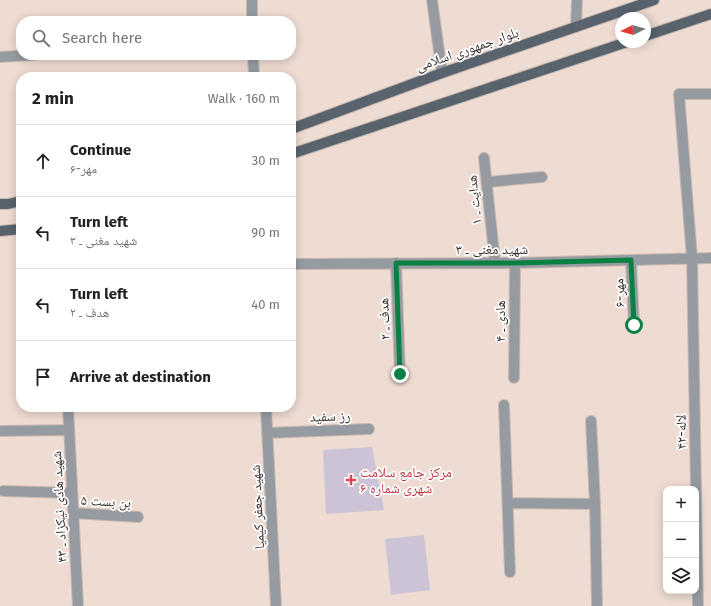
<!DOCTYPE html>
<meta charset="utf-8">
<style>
:root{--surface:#fff;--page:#f2f2f2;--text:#202124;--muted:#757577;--line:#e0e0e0}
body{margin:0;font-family:"Fira Sans","Noto Naskh Arabic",sans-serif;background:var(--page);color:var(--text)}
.controls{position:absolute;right:12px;bottom:12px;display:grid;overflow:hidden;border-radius:8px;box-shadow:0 2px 10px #0003}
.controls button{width:36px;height:36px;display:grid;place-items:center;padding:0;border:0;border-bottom:1px solid var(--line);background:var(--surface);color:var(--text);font:20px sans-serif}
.compass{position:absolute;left:615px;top:12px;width:36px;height:36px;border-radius:50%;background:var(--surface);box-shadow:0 2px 10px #0003;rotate:265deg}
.stop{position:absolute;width:12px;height:12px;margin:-9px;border:3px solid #0b8043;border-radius:50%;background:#fff}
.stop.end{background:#0b8043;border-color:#fff;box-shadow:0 1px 4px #0008}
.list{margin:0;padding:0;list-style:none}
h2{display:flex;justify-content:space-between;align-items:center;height:52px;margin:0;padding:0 16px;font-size:17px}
h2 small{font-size:13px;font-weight:400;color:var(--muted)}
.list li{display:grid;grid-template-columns:26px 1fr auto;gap:12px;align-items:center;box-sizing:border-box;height:72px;padding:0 16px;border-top:1px solid var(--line)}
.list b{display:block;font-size:15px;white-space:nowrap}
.list p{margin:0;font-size:13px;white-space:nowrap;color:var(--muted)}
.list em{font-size:13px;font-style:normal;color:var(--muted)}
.icon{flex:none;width:22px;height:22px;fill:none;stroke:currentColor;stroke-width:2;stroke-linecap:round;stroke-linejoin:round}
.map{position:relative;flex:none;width:711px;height:606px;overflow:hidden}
.search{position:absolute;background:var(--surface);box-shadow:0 2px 10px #0003;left:16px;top:16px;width:280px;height:44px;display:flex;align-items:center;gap:10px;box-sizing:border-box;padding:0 14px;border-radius:16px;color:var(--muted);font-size:15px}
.panel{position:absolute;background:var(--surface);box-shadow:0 2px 10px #0003;left:16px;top:72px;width:280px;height:340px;border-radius:16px}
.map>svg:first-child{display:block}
</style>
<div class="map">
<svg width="711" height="606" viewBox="0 0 711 606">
<rect width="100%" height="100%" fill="#eedbd2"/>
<!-- building -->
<path fill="#ccc4d6" d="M 372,447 L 384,510 L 326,514 L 323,450 Z
M 424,535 L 430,590 L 391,595 L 385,539 Z"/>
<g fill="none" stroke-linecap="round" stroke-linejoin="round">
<!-- minor casing -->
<g stroke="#cab9b1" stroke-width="12">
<path id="minor" d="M 252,0 L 252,21
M 432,0 L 442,73
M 576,27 L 577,0
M 253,55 L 254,77
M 0,57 L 33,55
M 484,158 L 495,262
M 487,182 L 542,177
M 631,260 L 634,325
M 396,263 L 400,374
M 291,264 L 515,263 L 711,258
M 514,378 L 515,263
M 504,405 L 510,572
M 68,407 L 78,606
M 266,407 L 276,606
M 591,421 L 595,504
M 0,431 L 69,430
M 267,433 L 369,429
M 3,491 L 72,493
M 508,503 L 595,504 L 597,606
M 73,513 L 138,517
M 698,606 L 692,258 L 679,94 L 711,94"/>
</g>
<!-- major casing -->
<g stroke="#cab9b1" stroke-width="12">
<path id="major" d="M 645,36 L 711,14
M 291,129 L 442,73 L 654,0
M 291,154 L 627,42
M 0,204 L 8,204 L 21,201
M 0,231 L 21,229"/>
</g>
<!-- minor -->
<use href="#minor" stroke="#959ba1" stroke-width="10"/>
<!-- major -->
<use href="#major" stroke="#58636d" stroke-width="10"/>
</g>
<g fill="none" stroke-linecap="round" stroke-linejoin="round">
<!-- route -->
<path stroke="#0b8043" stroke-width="5" d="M 400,374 L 396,263 L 515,263 L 631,260 L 634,325"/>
</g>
<!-- markers -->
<path fill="#e0444e" stroke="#fff" stroke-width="1.5" d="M349 474h4v4h4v4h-4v4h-4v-4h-4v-4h4z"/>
<g text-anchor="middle" stroke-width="3.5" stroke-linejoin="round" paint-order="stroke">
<!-- street labels -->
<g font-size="14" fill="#39322e" stroke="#fff">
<text transform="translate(467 49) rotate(-19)" y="5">بلوار جمهوری اسلامی</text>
<text transform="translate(474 200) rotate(-96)" y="5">هدایت ـ ۱</text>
<text x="492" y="254">شهید مغنی ـ ۳</text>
<text transform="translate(619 293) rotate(-93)" y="5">مهر-۶</text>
<text transform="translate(384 319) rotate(-92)" y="5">هدف ـ ۲</text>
<text transform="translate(500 321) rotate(-90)" y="5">هادی ـ ۴</text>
<text transform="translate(330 416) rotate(-2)" y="5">رز سفید</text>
<text transform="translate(681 432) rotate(-91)" y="5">لاله-۴۲</text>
<text transform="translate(106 501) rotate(3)" y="5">بن بست ۵</text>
<text transform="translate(59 507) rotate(-93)" y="5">شهید هادی نیکزاد ـ ۴۳</text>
<text transform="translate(257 507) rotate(-93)" y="5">شهید جعفر کیمیا</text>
</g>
<!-- health labels -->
<g font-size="14" fill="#be3a42" stroke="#fff" text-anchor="start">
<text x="360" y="477">مرکز جامع سلامت<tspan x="360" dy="16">شهری شماره ۶</tspan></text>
</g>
</g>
</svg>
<div class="controls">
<button>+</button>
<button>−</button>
<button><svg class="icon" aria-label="layers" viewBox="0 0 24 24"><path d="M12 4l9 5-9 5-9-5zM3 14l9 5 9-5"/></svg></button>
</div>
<svg class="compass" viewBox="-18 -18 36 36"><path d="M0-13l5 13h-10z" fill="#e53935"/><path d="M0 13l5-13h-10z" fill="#757577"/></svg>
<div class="stop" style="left:634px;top:325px"></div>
<div class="stop end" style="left:400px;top:374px"></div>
<div class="search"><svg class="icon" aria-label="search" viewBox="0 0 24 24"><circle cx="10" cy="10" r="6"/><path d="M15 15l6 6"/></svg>Search here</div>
<section class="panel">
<h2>2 min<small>Walk · 160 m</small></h2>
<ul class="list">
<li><svg class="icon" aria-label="ahead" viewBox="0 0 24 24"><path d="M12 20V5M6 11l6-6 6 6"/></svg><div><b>Continue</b><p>مهر-۶</p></div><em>30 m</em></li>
<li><svg class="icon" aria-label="left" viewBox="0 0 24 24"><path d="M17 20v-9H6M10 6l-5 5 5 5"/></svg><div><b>Turn left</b><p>شهید مغنی ـ ۳</p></div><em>90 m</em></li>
<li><svg class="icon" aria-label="left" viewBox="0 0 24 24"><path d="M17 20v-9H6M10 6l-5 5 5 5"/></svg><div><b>Turn left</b><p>هدف ـ ۲</p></div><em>40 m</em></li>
<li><svg class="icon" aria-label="arrive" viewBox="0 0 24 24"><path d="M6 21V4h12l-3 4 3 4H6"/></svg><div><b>Arrive at destination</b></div></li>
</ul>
</section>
</div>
